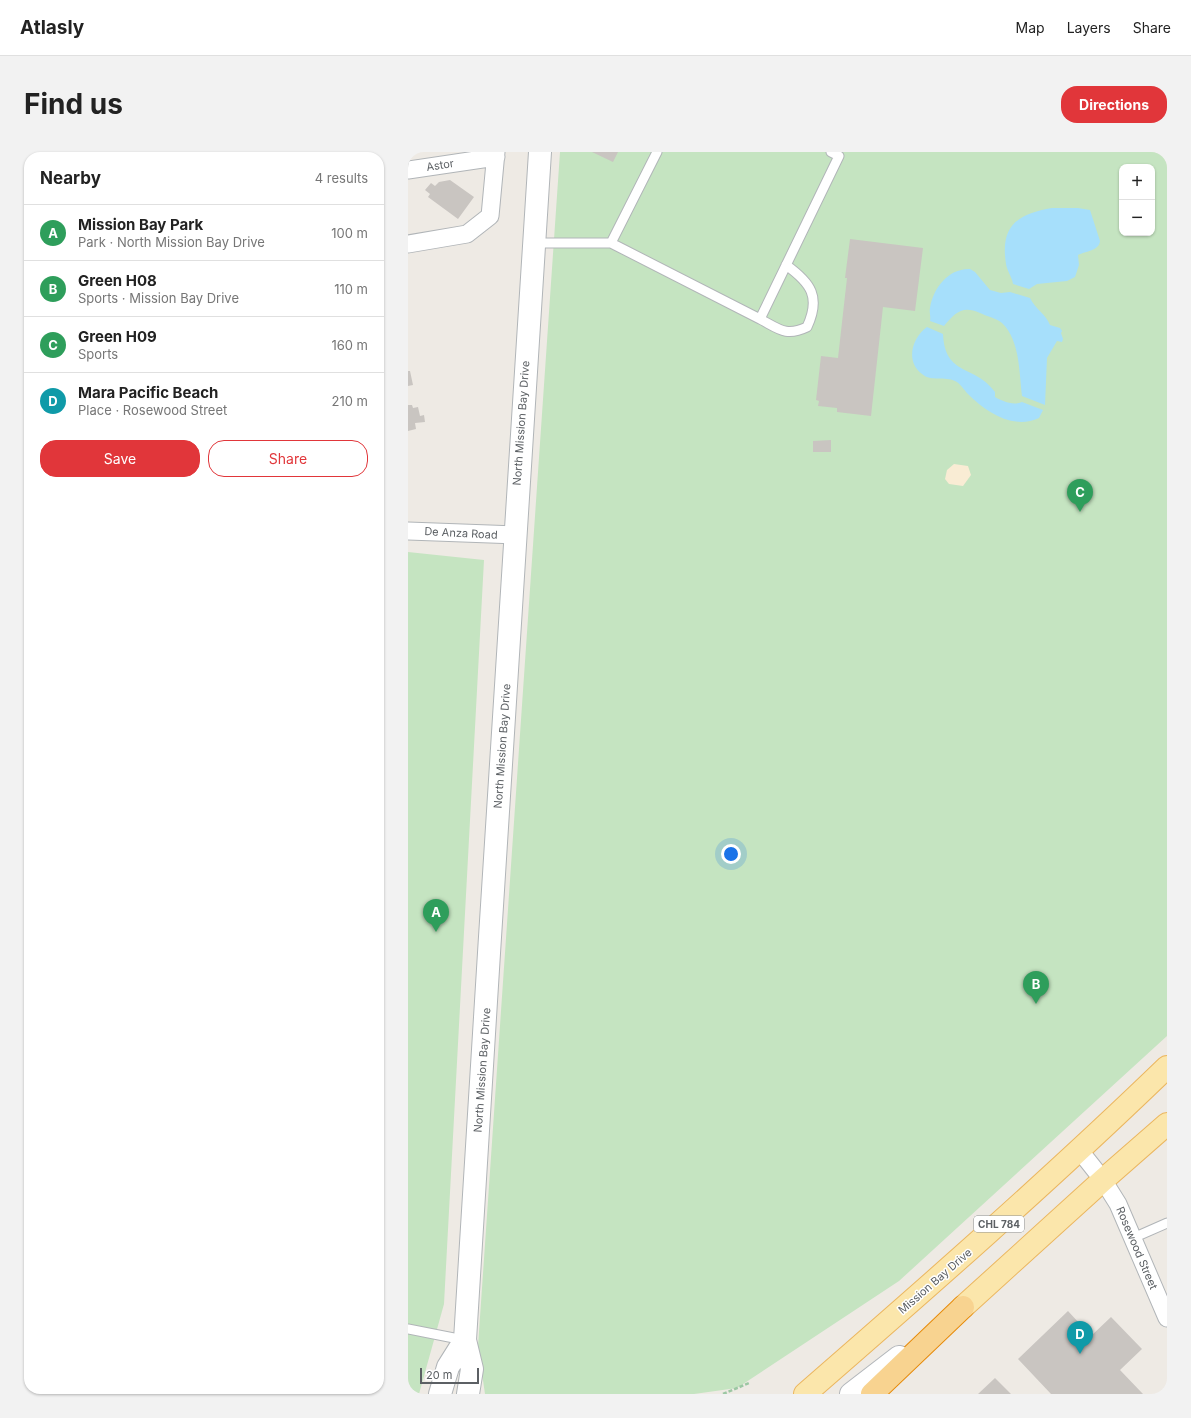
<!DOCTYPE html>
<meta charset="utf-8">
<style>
:root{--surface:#fff;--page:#f2f2f2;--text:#222;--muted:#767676;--line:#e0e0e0;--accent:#e1363a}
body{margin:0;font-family:Inter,sans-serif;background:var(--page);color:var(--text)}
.controls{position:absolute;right:12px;top:12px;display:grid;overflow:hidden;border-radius:8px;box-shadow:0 1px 3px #0004}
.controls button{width:36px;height:36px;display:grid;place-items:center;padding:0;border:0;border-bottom:1px solid var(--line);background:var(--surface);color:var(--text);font:20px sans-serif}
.scale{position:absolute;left:12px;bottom:10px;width:59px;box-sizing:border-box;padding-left:4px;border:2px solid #5c6064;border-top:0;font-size:11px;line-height:14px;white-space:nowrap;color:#5c6064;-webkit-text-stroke:3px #fff;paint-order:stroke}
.you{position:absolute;left:323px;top:702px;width:14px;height:14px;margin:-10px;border:3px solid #fff;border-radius:50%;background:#1a73e8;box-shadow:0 0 0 6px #1a73e833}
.badge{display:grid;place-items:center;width:26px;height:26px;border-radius:50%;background:var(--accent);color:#fff;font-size:13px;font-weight:700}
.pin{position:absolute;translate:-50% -33px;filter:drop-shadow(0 1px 2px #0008)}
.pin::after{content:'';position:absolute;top:21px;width:14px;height:12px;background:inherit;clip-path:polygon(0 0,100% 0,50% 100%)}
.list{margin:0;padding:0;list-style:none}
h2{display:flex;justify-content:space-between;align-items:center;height:52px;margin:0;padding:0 16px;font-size:17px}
h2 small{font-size:13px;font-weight:400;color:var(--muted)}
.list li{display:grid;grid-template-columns:26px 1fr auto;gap:12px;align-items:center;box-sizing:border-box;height:56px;padding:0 16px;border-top:1px solid var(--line)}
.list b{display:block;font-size:15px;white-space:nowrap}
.list p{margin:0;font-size:13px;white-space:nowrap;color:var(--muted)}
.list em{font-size:13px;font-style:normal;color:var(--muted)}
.actions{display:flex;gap:8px;padding:12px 16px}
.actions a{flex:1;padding:9px 0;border:1px solid var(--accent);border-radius:16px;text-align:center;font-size:14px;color:var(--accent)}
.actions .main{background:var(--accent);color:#fff}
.map{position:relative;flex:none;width:759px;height:1242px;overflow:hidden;border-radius:16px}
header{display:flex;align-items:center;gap:24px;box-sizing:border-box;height:56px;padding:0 20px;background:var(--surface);border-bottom:1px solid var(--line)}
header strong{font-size:19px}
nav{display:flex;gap:22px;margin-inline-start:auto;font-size:14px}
.intro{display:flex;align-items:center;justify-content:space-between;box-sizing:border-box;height:96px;padding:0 24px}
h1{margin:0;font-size:28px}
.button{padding:10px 18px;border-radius:16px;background:var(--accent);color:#fff;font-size:14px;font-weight:700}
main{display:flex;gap:24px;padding:0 24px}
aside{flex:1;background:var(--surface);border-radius:16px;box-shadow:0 1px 3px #0004}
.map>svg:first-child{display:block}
</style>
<header>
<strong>Atlasly</strong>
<nav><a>Map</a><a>Layers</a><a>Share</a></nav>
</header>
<div class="intro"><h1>Find us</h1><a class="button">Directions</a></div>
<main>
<aside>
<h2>Nearby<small>4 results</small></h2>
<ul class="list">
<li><span class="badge" style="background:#2e9e5b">A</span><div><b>Mission Bay Park</b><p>Park · North Mission Bay Drive</p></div><em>100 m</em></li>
<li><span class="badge" style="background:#2e9e5b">B</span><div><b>Green H08</b><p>Sports · Mission Bay Drive</p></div><em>110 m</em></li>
<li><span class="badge" style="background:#2e9e5b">C</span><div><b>Green H09</b><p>Sports</p></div><em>160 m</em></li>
<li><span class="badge" style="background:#0f9aa8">D</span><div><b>Mara Pacific Beach</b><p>Place · Rosewood Street</p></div><em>210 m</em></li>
</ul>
<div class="actions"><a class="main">Save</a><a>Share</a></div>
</aside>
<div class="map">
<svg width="759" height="1242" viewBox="0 0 759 1242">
<rect width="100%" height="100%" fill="#eeeae4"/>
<!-- green -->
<path fill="#c5e4c1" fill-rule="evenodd" d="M 152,0 L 759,0 L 759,884 L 491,1129 L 329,1236 L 286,1242 L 77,1242 L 70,1194 ZM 714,15 L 744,15 L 744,81 L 714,81 Z
M 0,400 L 76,408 L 36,1152 L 11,1242 L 0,1242 Z"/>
<!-- sand -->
<path fill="#f9ecd4" d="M 546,312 L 560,314 L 563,323 L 555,334 L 541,332 L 537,327 L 539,318 Z"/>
<!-- water -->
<path fill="#a6dffb" d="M 644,56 L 670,56 L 682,58 L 692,89 C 691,99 678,99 670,103 L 671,113 L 667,125 L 659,129 L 629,132 L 621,137 L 605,132 C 604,125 599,119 598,112 C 592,74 609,62 644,56 Z
M 562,117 L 567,120 L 582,138 L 593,141 L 602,140 L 622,146 C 627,157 638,162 642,173 L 652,176 L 654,179 L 653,181 L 655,187 L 654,190 L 649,189 L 639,206 L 637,253 L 614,244 C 611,220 612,188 594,171 C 588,166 578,164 572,161 C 554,153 547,161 536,174 L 522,169 C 523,164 521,160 522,156 C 525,136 541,116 562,117 Z
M 519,175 L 535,182 C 537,225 567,212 587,240 L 587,245 C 594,249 605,254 614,250 L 635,258 L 631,266 C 605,278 578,260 560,242 C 556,238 552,231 547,229 C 537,224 523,230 514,222 C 497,209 504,186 519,175 Z"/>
<!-- building -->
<path fill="#c9c5c1" d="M 184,0 L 210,0 L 205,10 Z
M 42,28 L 66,45 L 50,67 L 20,45 L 22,42 L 17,38 L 23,31 L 27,34 L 31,30 Z
M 442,87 L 515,96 L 507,159 L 475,155 L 463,264 L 429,260 L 429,256 L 410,254 L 411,249 L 408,248 L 413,204 L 430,206 L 439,126 L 437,126 Z
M 0,219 L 2,219 L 5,233 L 0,234 Z
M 0,253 L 4,253 L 5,256 L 10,255 L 12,264 L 16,263 L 17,270 L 7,271 L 8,277 L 0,279 Z
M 423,288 L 423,300 L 405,300 L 405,289 Z
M 660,1159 L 683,1184 L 703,1165 L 734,1197 L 712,1218 L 735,1242 L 643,1242 L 610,1207 Z
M 587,1226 L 603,1242 L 570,1242 Z"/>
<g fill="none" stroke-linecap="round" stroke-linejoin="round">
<!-- service casing -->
<g stroke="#b1b5b8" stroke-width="11">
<path id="service" d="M 126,91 L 203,91 L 352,167 L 431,4 L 423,0
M 203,91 L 249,0
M 352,167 C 371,177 378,185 399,175 C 413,145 403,131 378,113
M 725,1086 L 759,1071
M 0,1177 L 56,1188"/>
</g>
<!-- minor casing -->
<g stroke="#b1b5b8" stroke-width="19">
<path id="minor" d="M 0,18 L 88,5
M 0,92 L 59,82 L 82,64 L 88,0
M 0,379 L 106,383
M 672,999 L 695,1028 L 710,1052 L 759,1166"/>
</g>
<!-- tertiary casing -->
<g stroke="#b1b5b8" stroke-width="24">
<path id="tertiary" d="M 32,1242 L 40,1215 L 57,1188
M 60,1242 L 64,1217 L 57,1188 C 82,792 105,396 132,0"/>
</g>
<!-- secondary casing -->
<g stroke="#b3b7bb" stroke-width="24">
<path id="secondary" d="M 443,1242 L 491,1205"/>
</g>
<!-- primary casing -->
<g stroke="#ebb65f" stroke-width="24">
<path id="primary" d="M 555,1155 L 695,1028 L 759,972
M 397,1242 C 520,1135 642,1028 759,915"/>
</g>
<!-- motorway casing -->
<g stroke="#e78b0a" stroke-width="24">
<path id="motorway" d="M 464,1242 L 555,1155"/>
</g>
<!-- path -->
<path stroke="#9cc7a3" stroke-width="2.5" stroke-dasharray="4 2" stroke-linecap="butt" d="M 315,1242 L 341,1231"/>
<!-- service -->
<use href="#service" stroke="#fff" stroke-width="9"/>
<!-- minor -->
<use href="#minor" stroke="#fff" stroke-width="17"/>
<!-- tertiary -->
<use href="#tertiary" stroke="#fff" stroke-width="22"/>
<!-- secondary -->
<use href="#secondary" stroke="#fff" stroke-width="22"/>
<!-- primary -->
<use href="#primary" stroke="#fbe6ab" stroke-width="22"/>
<!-- motorway -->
<use href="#motorway" stroke="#f8d390" stroke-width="22"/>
</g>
<g text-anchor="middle" stroke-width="3" stroke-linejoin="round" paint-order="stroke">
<!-- shield labels -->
<rect fill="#fff" stroke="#8d9092" stroke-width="1" x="566" y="1064" width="50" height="16" rx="3"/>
<g font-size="10" font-weight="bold" fill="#5c6064">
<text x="591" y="1076">CHL 784</text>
</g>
<!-- street labels -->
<g font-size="11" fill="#5c6064" stroke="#fff">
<text transform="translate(32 13) rotate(-9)" y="4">Astor</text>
<text transform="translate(113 271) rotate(-86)" y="4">North Mission Bay Drive</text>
<text transform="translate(53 381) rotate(3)" y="4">De Anza Road</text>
<text transform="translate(94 594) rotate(-86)" y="4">North Mission Bay Drive</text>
<text transform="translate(74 918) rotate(-86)" y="4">North Mission Bay Drive</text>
<text transform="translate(729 1096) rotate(67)" y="4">Rosewood Street</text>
<text transform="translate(527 1129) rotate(-41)" y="4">Mission Bay Drive</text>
</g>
</g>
</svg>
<div class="controls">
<button>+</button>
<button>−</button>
</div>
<div class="scale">20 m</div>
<div class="you"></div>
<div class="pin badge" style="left:28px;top:780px;background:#2e9e5b">A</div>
<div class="pin badge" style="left:628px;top:852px;background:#2e9e5b">B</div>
<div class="pin badge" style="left:672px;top:360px;background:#2e9e5b">C</div>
<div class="pin badge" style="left:672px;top:1202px;background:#0f9aa8">D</div>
</div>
</main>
